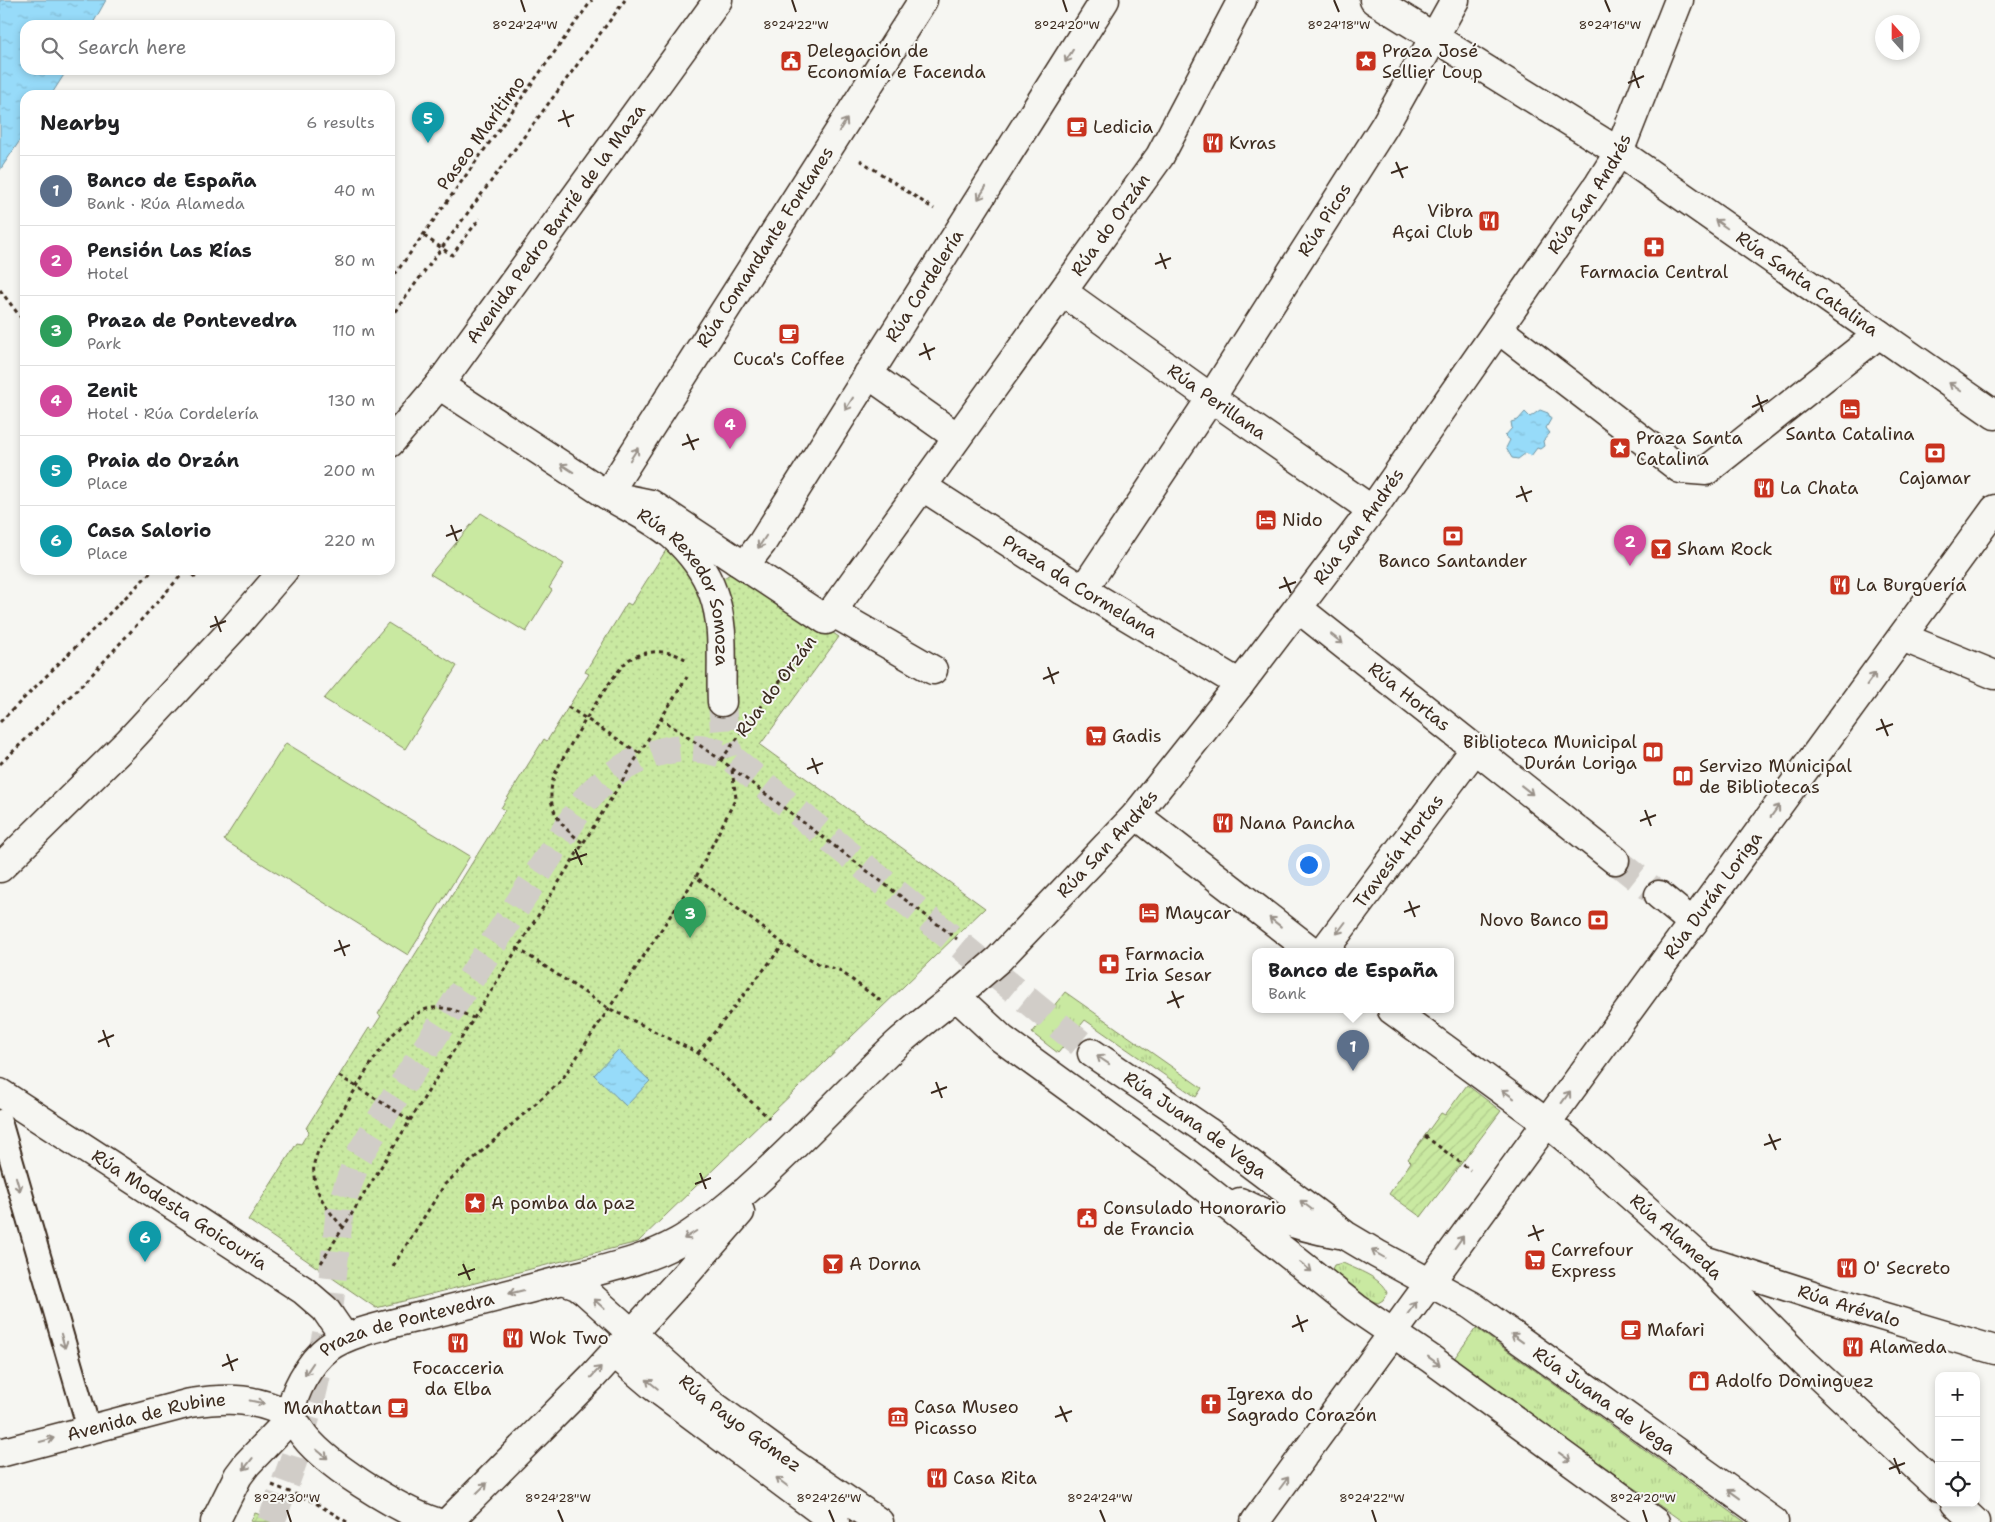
<!DOCTYPE html>
<meta charset="utf-8">
<style>
:root{--surface:#fff;--page:#f2f2f2;--text:#202124;--muted:#757577;--line:#e0e0e0;--accent:#c8321e}
body{margin:0;font-family:"Shantell Sans",sans-serif;background:var(--page);color:var(--text)}
.controls{position:absolute;right:15px;bottom:15px;display:grid;overflow:hidden;border-radius:10px;box-shadow:0 2px 8px #0003}
.controls button{width:45px;height:45px;display:grid;place-items:center;padding:0;border:0;border-bottom:1px solid var(--line);background:var(--surface);color:var(--text);font:25px sans-serif}
.compass{position:absolute;left:1875px;top:15px;width:45px;height:45px;border-radius:50%;background:var(--surface);box-shadow:0 2px 8px #0003;rotate:339deg}
.you{position:absolute;left:1308px;top:864px;width:18px;height:18px;margin:-12px;border:4px solid #fff;border-radius:50%;background:#1a73e8;box-shadow:0 0 0 8px #1a73e833}
.badge{display:grid;place-items:center;width:32px;height:32px;border-radius:50%;background:var(--accent);color:#fff;font-size:16px;font-weight:700}
.pin{position:absolute;translate:-50% -41px;filter:drop-shadow(0 1px 2px #0008)}
.pin::after{content:'';position:absolute;top:26px;width:18px;height:15px;background:inherit;clip-path:polygon(0 0,100% 0,50% 100%)}
.popup{position:absolute;left:1252px;top:948px;width:202px;height:65px;box-sizing:border-box;display:grid;place-content:center;border-radius:10px;background:var(--surface);filter:drop-shadow(0 1px 4px #0005);font-size:16px;white-space:nowrap;color:var(--muted)}
.popup b{font-size:19px;color:var(--text)}
.popup::after{content:'';position:absolute;left:50%;top:100%;margin-left:-10px;border:10px solid transparent;border-top-color:var(--surface)}
.list{margin:0;padding:0;list-style:none}
h2{display:flex;justify-content:space-between;align-items:center;height:65px;margin:0;padding:0 20px;font-size:21px}
h2 small{font-size:16px;font-weight:400;color:var(--muted)}
.list li{display:grid;grid-template-columns:32px 1fr auto;gap:15px;align-items:center;box-sizing:border-box;height:70px;padding:0 20px;border-top:1px solid var(--line)}
.list b{display:block;font-size:19px;white-space:nowrap}
.list p{margin:0;font-size:16px;white-space:nowrap;color:var(--muted)}
.list em{font-size:16px;font-style:normal;color:var(--muted)}
.icon{flex:none;width:28px;height:28px;fill:none;stroke:currentColor;stroke-width:2;stroke-linecap:round;stroke-linejoin:round}
.map{position:relative;flex:none;width:1995px;height:1522px;overflow:hidden}
.search{position:absolute;background:var(--surface);box-shadow:0 2px 8px #0003;left:20px;top:20px;width:375px;height:55px;display:flex;align-items:center;gap:12px;box-sizing:border-box;padding:0 18px;border-radius:15px;color:var(--muted);font-size:19px}
.panel{position:absolute;background:var(--surface);box-shadow:0 2px 8px #0003;left:20px;top:90px;width:375px;height:485px;border-radius:15px}
.map>svg:first-child{display:block}
</style>
<div class="map">
<svg width="1995" height="1522" viewBox="0 0 1995 1522">
<defs>
<pattern id="grass-tufts" width="24" height="20" patternUnits="userSpaceOnUse" patternTransform="scale(1.25)"><rect width="24" height="20" fill="#c9e9a1"/><path d="M3 7l-1-3M5 7V3M7 7l1-3M15 17l-1-3M17 17v-4M19 17l1-3" fill="none" stroke="#aec88a"/></pattern>
<pattern id="park-dots" width="8" height="8" patternUnits="userSpaceOnUse" patternTransform="scale(1.25)"><rect width="8" height="8" fill="#c9e9a1"/><path d="M2 2h.1M6 6h.1" fill="none" stroke="#aec88a" stroke-width="1.8" stroke-linecap="round"/></pattern>
<pattern id="garden-furrows" width="10" height="10" patternUnits="userSpaceOnUse" patternTransform="scale(1.25)"><rect width="10" height="10" fill="#c9e9a1"/><path d="M-1 1l2-2M0 10L10 0M9 11l2-2" fill="none" stroke="#aec88a"/></pattern>
<pattern id="water-ripples" width="26" height="14" patternUnits="userSpaceOnUse" patternTransform="scale(1.25)"><rect width="26" height="14" fill="#97dbf9"/><path d="M2 4q2-2 4 0t4 0M15 11q2-2 4 0t4 0" fill="none" stroke="#83bcd5"/></pattern>
</defs>
<rect width="100%" height="100%" fill="#f6f6f2"/>
<filter id="ink" filterUnits="userSpaceOnUse"><feTurbulence type="fractalNoise" baseFrequency=".02" numOctaves="2"/><feDisplacementMap in="SourceGraphic" scale="10" xChannelSelector="R" yChannelSelector="G"/><feConvolveMatrix kernelMatrix="1 2 1 2 8 2 1 2 1" color-interpolation-filters="sRGB"/></filter>
<g filter="url(#ink)">
<!-- grass -->
<path fill="url(#grass-tufts)" stroke="#828a60" d="M 1065,992 L 1202,1088 L 1196,1097 L 1085,1020 L 1058,1053 L 1032,1033 Z
M 1343,1263 C 1357,1270 1381,1277 1387,1293 L 1383,1300 L 1378,1303 C 1364,1299 1339,1283 1331,1271 L 1334,1265 Z
M 1476,1328 L 1745,1522 L 1683,1522 L 1453,1360 Z"/>
<!-- park -->
<path fill="url(#park-dots)" stroke="#828a60" d="M 668,547 L 720,580 L 739,569 L 839,637 L 760,745 L 985,908 L 638,1242 L 376,1308 L 248,1220 L 297,1143 L 301,1144 L 309,1131 L 306,1128 L 369,1028 L 372,1030 L 381,1016 L 378,1014 L 505,810 L 501,808 L 544,739 L 547,741 L 589,674 L 585,672 L 627,603 L 631,605 Z"/>
<!-- garden -->
<path fill="url(#garden-furrows)" stroke="#828a60" d="M 1467,1085 L 1501,1111 L 1421,1217 L 1389,1194 L 1411,1162 L 1408,1159 L 1441,1113 L 1445,1115 Z
M 255,1513 L 278,1521 L 279,1522 L 250,1522 Z"/>
<!-- pitch -->
<path fill="#c9e9a1" stroke="#828a60" d="M 481,513 L 564,564 L 549,588 L 552,590 L 526,632 L 430,574 Z
M 388,623 L 457,666 L 405,749 L 324,699 Z
M 286,743 L 470,856 L 408,955 L 224,840 Z"/>
<!-- water -->
<path fill="url(#water-ripples)" stroke="#7294a1" d="M 0,0 L 106,0 L 92,25 L 25,25 L 25,70 L 67,70 L 51,95 L 25,95 L 25,133 L 0,170 Z
M 1540,410 L 1548,413 L 1551,419 L 1546,428 L 1550,433 L 1543,441 L 1544,446 L 1540,449 L 1537,448 L 1531,456 L 1526,453 L 1518,459 L 1512,458 L 1506,448 L 1510,440 L 1505,436 L 1512,428 L 1511,422 L 1518,420 L 1525,412 L 1530,417 Z
M 618,1050 L 650,1081 L 626,1106 L 594,1075 Z"/>
<g fill="none" stroke-linecap="round" stroke-linejoin="round">
<!-- street-tunnel -->
<path stroke="#d1cdc8" stroke-width="28" stroke-dasharray="28 14" stroke-linecap="butt" d="M 1615,860 L 1659,895"/>
<!-- secondary-tunnel -->
<path stroke="#d1cdc8" stroke-width="28" stroke-dasharray="28 14" stroke-linecap="butt" d="M 722,702 L 725,741 L 730,757
M 271,1522 L 293,1462 L 311,1401 L 327,1330 L 340,1208 L 358,1157 L 384,1114 L 585,800 C 622,759 676,734 730,757 L 1092,1053"/>
<!-- lane casing -->
<g stroke="#3b2a1e" stroke-width="26">
<path id="lane" d="M 0,1121 L 89,1429"/>
</g>
<!-- street casing -->
<g stroke="#3b2a1e" stroke-width="31">
<g id="street">
<path id="s1" d="M 923,0 L 607,495 L 651,504 L 826,620 L 1160,156 L 1242,0"/>
<path id="s2" d="M 1374,0 L 1619,152 L 1995,415"/>
<path id="s3" d="M 1063,292 L 1211,398 L 1372,510"/>
<path d="M 1498,329 L 1680,469 L 1706,471 L 1879,334"/>
<path d="M 868,374 L 957,437"/>
<path id="s4" d="M 923,487 L 1083,590 L 1240,684"/>
<path id="s5" d="M 737,561 L 748,561 L 762,543 L 1105,0"/>
<path id="s6" d="M 1083,590 L 1211,398 L 1385,125 L 1455,0"/>
<path id="s7" d="M 1299,609 L 1615,860"/>
<path d="M 832,612 L 933,670"/>
<path d="M 1902,637 L 1995,675"/>
<path d="M 1136,815 L 1313,952"/>
<path d="M 1659,895 L 1693,923"/>
<path id="s8" d="M 1323,952 L 1475,749"/>
<path id="s9" d="M 956,996 L 999,959 L 1136,815 L 1240,684 L 1372,510 L 1599,184 L 1619,152 L 1679,0"/>
<path id="s10" d="M 1392,1010 L 1547,1123 L 1569,1141 L 1703,1260 L 1805,1363 L 1939,1488"/>
<path id="s11" d="M 0,1093 L 303,1290 L 325,1309 L 345,1338"/>
<path id="s12" d="M 1707,1261 L 1841,1304 L 1995,1350"/>
<path id="s13" d="M 563,1280 L 577,1285 L 585,1291 L 706,1400 L 791,1462 L 879,1522"/>
<path d="M 614,1353 L 653,1386 L 835,1522"/>
<path d="M 1955,1503 L 1975,1522"/>
<path id="s14" d="M 1255,1522 L 1995,509"/>
</g>
</g>
<!-- secondary casing -->
<g stroke="#3b2a1e" stroke-width="31">
<g id="secondary">
<path id="s15" d="M 439,385 C 494,421 549,457 604,493 C 626,507 652,518 672,535 C 690,551 705,570 713,593 C 726,628 720,666 722,702"/>
<path id="s16" d="M 390,443 L 439,385 L 718,0"/>
<path d="M 0,868 L 128,742 L 234,628 L 284,570"/>
<path id="s17" d="M 1092,1053 L 1207,1131 L 1345,1235 L 1377,1254 L 1471,1305 L 1774,1522"/>
<path d="M 1240,1202 C 1271,1218 1304,1228 1339,1234"/>
<path id="s18" d="M 0,1453 L 190,1403 C 231,1397 255,1398 293,1416"/>
<path d="M 215,1522 L 238,1476 L 247,1464 L 293,1416"/>
<path id="s19" d="M 436,1522 C 399,1510 321,1463 300,1430 C 298,1427 294,1422 293,1417 C 288,1396 312,1360 328,1348 C 348,1332 393,1324 418,1317 C 470,1304 522,1291 574,1277 C 609,1268 646,1260 678,1242 C 703,1228 724,1209 746,1191 C 799,1144 846,1092 897,1044 C 916,1027 936,1012 956,996 L 1002,1039 L 1185,1172 L 1356,1308 L 1431,1359 L 1655,1522"/>
<path d="M 448,1522 L 593,1376 L 686,1274 L 740,1212"/>
</g>
</g>
<!-- path -->
<path stroke="#3b2a1e" stroke-width="3" stroke-dasharray="4 4" stroke-linecap="butt" d="M 860,160 L 934,209
M 424,236 L 452,255 L 480,218
M 390,281 L 592,0
M 0,290 L 25,323
M 390,318 L 625,0
M 186,570 L 195,577 L 201,570
M 568,707 L 639,753
M 755,715 L 806,646
M 660,718 L 721,760 L 957,939
M 0,722 L 153,570
M 721,760 L 745,728
M 0,764 L 88,679 L 186,570
M 732,770 L 736,798 L 696,877 L 784,944 L 819,964 L 839,970 L 882,1002
M 582,842 C 566,831 550,814 551,793 C 551,787 553,779 555,774 C 563,755 615,668 630,659 C 648,649 672,649 688,661
M 517,948 L 608,1008 L 698,1053 L 769,1118
M 698,1053 L 784,944
M 339,1076 L 410,1120
M 1425,1136 L 1470,1170
M 343,1227 C 327,1210 311,1189 314,1164 C 317,1148 329,1134 337,1120 C 357,1088 387,1027 422,1011 C 438,1003 459,1011 473,1018
M 321,1263 L 687,677
M 393,1266 L 445,1184 L 561,1081 L 696,877
M 272,1485 L 312,1501 L 347,1522"/>
<!-- lane -->
<use href="#lane" stroke="#f6f6f2" stroke-width="22"/>
<!-- street -->
<use href="#street" stroke="#f6f6f2" stroke-width="28"/>
<!-- secondary -->
<use href="#secondary" stroke="#f6f6f2" stroke-width="28"/>
</g>
<!-- one-way arrows -->
<defs><path id="oneway-shaft" d="M-6 0H5M1.5-3L5.5 0L1.5 3" fill="none" stroke-width="1.6" stroke-linecap="round" stroke-linejoin="round" transform="scale(1.25)"/></defs>
<g stroke="#989088">
<use href="#oneway-shaft" transform="translate(1069 56) rotate(122)"/>
<use href="#oneway-shaft" transform="translate(843 125) rotate(-57)"/>
<use href="#oneway-shaft" transform="translate(982 193) rotate(122)"/>
<use href="#oneway-shaft" transform="translate(1721 224) rotate(-145)"/>
<use href="#oneway-shaft" transform="translate(1955 387) rotate(-145)"/>
<use href="#oneway-shaft" transform="translate(849 404) rotate(122)"/>
<use href="#oneway-shaft" transform="translate(634 454) rotate(-57)"/>
<use href="#oneway-shaft" transform="translate(567 468) rotate(-147)"/>
<use href="#oneway-shaft" transform="translate(762 542) rotate(123)"/>
<use href="#oneway-shaft" transform="translate(1337 639) rotate(38)"/>
<use href="#oneway-shaft" transform="translate(1871 679) rotate(-54)"/>
<use href="#oneway-shaft" transform="translate(1527 790) rotate(38)"/>
<use href="#oneway-shaft" transform="translate(1775 811) rotate(-54)"/>
<use href="#oneway-shaft" transform="translate(1275 922) rotate(-142)"/>
<use href="#oneway-shaft" transform="translate(1341 928) rotate(127)"/>
<use href="#oneway-shaft" transform="translate(1103 1060) rotate(-146)"/>
<use href="#oneway-shaft" transform="translate(1508 1094) rotate(-144)"/>
<use href="#oneway-shaft" transform="translate(1566 1097) rotate(-54)"/>
<use href="#oneway-shaft" transform="translate(18 1184) rotate(74)"/>
<use href="#oneway-shaft" transform="translate(1306 1205) rotate(-143)"/>
<use href="#oneway-shaft" transform="translate(690 1235) rotate(148)"/>
<use href="#oneway-shaft" transform="translate(1459 1242) rotate(-54)"/>
<use href="#oneway-shaft" transform="translate(1378 1254) rotate(-150)"/>
<use href="#oneway-shaft" transform="translate(1306 1267) rotate(39)"/>
<use href="#oneway-shaft" transform="translate(516 1292) rotate(166)"/>
<use href="#oneway-shaft" transform="translate(599 1304) rotate(-138)"/>
<use href="#oneway-shaft" transform="translate(1412 1308) rotate(-53)"/>
<use href="#oneway-shaft" transform="translate(1517 1338) rotate(-144)"/>
<use href="#oneway-shaft" transform="translate(63 1341) rotate(74)"/>
<use href="#oneway-shaft" transform="translate(1434 1361) rotate(36)"/>
<use href="#oneway-shaft" transform="translate(309 1369) rotate(124)"/>
<use href="#oneway-shaft" transform="translate(596 1372) rotate(-47)"/>
<use href="#oneway-shaft" transform="translate(652 1384) rotate(-141)"/>
<use href="#oneway-shaft" transform="translate(257 1402) rotate(12)"/>
<use href="#oneway-shaft" transform="translate(47 1440) rotate(-15)"/>
<use href="#oneway-shaft" transform="translate(322 1454) rotate(39)"/>
<use href="#oneway-shaft" transform="translate(1565 1457) rotate(36)"/>
<use href="#oneway-shaft" transform="translate(248 1464) rotate(128)"/>
<use href="#oneway-shaft" transform="translate(782 1482) rotate(-143)"/>
<use href="#oneway-shaft" transform="translate(1284 1483) rotate(-53)"/>
<use href="#oneway-shaft" transform="translate(482 1488) rotate(-44)"/>
<use href="#oneway-shaft" transform="translate(1734 1494) rotate(-144)"/>
</g>
</g>
<!-- ticks -->
<path fill="none" stroke="#3b2a1e" stroke-width="2" d="M 521,0 L 525,12M 792,0 L 796,12M 1063,0 L 1067,12M 1334,0 L 1339,12M 1605,0 L 1610,12M 1633,71 L 1639,88M 1628,83 L 1644,76M 563,110 L 569,127M 558,121 L 574,115M 1396,162 L 1403,178M 1391,173 L 1408,167M 1160,253 L 1166,269M 1155,264 L 1171,258M 924,343 L 930,360M 919,355 L 935,348M 1757,395 L 1763,412M 1752,407 L 1768,400M 687,434 L 694,450M 682,445 L 699,439M 1521,486 L 1527,502M 1516,497 L 1532,491M 451,525 L 457,541M 446,536 L 462,530M 1284,577 L 1291,593M 1279,588 L 1296,582M 215,616 L 221,632M 210,627 L 226,621M 1048,667 L 1054,684M 1043,679 L 1059,672M 1881,719 L 1888,736M 1876,730 L 1893,724M 812,758 L 818,774M 807,769 L 823,763M 1645,810 L 1651,826M 1640,821 L 1656,815M 575,849 L 582,865M 570,860 L 587,854M 1409,901 L 1415,917M 1404,912 L 1420,906M 339,940 L 345,956M 334,951 L 350,945M 1172,991 L 1179,1008M 1167,1003 L 1184,996M 103,1030 L 109,1047M 98,1042 L 114,1035M 936,1082 L 942,1098M 931,1093 L 947,1087M 1769,1134 L 1776,1150M 1764,1145 L 1781,1139M 700,1173 L 706,1189M 695,1184 L 711,1178M 1533,1225 L 1539,1241M 1528,1236 L 1544,1230M 463,1264 L 470,1280M 458,1275 L 475,1269M 1297,1315 L 1303,1332M 1292,1327 L 1308,1320M 227,1354 L 233,1371M 222,1366 L 238,1359M 1060,1406 L 1067,1422M 1055,1417 L 1072,1411M 1894,1458 L 1900,1474M 1889,1469 L 1905,1463M 287,1510 L 291,1522M 558,1510 L 563,1522M 829,1510 L 834,1522M 1100,1510 L 1105,1522M 1372,1510 L 1376,1522M 1643,1510 L 1647,1522"/>
<!-- icons -->
<defs>
<g id="civic-square" transform="scale(1.125)"><rect x="-9" y="-9" width="18" height="18" rx="4" fill="#c8321e" stroke="#f6f6f2"/><path d="M-.6-6.5H3V-4.5H.6V-3L4-1V1h2V6H-6V1h2V-1L-.6-3ZM-1.2 2.5V6h2.4V2.5Z" fill="#fff"/></g>
<g id="sight-square" transform="scale(1.125)"><rect x="-9" y="-9" width="18" height="18" rx="4" fill="#c8321e" stroke="#f6f6f2"/><path d="M0-6L1.8-2.2L6-1.7L2.9 1.2L3.7 5.4L0 3.3L-3.7 5.4L-2.9 1.2L-6-1.7L-1.8-2.2Z" fill="#fff"/></g>
<g id="cafe-square" transform="scale(1.125)"><rect x="-9" y="-9" width="18" height="18" rx="4" fill="#c8321e" stroke="#f6f6f2"/><path d="M-5.5-4.5H6V0H3Q3 3.5 0 3.5H-2.5Q-5.5 3.5-5.5 0ZM3-3.2v2h1.7v-2ZM-6 4.5H4V6H-6Z" fill="#fff"/></g>
<g id="restaurant-square" transform="scale(1.125)"><rect x="-9" y="-9" width="18" height="18" rx="4" fill="#c8321e" stroke="#f6f6f2"/><path d="M-5-6h1v4h1v-4h1v4h1v-4h1v5L-1.5 .5V6h-2V.5L-5-1ZM5-6V6H3V1.5H1.5Q1.5-4 5-6Z" fill="#fff"/></g>
<g id="pharmacy-square" transform="scale(1.125)"><rect x="-9" y="-9" width="18" height="18" rx="4" fill="#c8321e" stroke="#f6f6f2"/><path d="M-2-6h4v4h4v4h-4v4h-4v-4h-4v-4h4Z" fill="#fff"/></g>
<g id="hotel-square" transform="scale(1.125)"><rect x="-9" y="-9" width="18" height="18" rx="4" fill="#c8321e" stroke="#f6f6f2"/><path d="M-6-4.5h1.5V1H6V5H4.5V3h-9V5H-6ZM-4 0a1.8 1.8 0 1 1 3.6 0ZM.5 0V-2.5h3Q6-2.5 6 0Z" fill="#fff"/></g>
<g id="bank-square" transform="scale(1.125)"><rect x="-9" y="-9" width="18" height="18" rx="4" fill="#c8321e" stroke="#f6f6f2"/><path d="M-6-4H6V4H-6ZM0-2.3a2.3 2.3 0 1 0 0 4.6a2.3 2.3 0 1 0 0-4.6Z" fill="#fff"/></g>
<g id="bar-square" transform="scale(1.125)"><rect x="-9" y="-9" width="18" height="18" rx="4" fill="#c8321e" stroke="#f6f6f2"/><path d="M-6-5H6L.8 .8V4.5H3.5V6h-7V4.5H-.8V.8Z" fill="#fff"/></g>
<g id="supermarket-square" transform="scale(1.125)"><rect x="-9" y="-9" width="18" height="18" rx="4" fill="#c8321e" stroke="#f6f6f2"/><path d="M-6-5.5h2.5l.6 2H6L4.5 2H-2.5L-4.4-4H-6ZM-1.5 3.2a1.3 1.3 0 1 0 .1 0ZM3 3.2a1.3 1.3 0 1 0 .1 0Z" fill="#fff"/></g>
<g id="library-square" transform="scale(1.125)"><rect x="-9" y="-9" width="18" height="18" rx="4" fill="#c8321e" stroke="#f6f6f2"/><path d="M-6-4Q-3-5.5-.7-3.5V5Q-3 3-6 4ZM6-4Q3-5.5 .7-3.5V5Q3 3 6 4Z" fill="#fff"/></g>
<g id="shop-square" transform="scale(1.125)"><rect x="-9" y="-9" width="18" height="18" rx="4" fill="#c8321e" stroke="#f6f6f2"/><path d="M-5-2.5h2.3a2.7 3.5 0 0 1 5.4 0H5L5.5 6h-11ZM-1.5-2.5h3a1.5 2.3 0 0 0-3 0Z" fill="#fff"/></g>
<g id="church-square" transform="scale(1.125)"><rect x="-9" y="-9" width="18" height="18" rx="4" fill="#c8321e" stroke="#f6f6f2"/><path d="M-1.2-6h2.4v3.5h3.3v2.4h-3.3V6h-2.4V-.1h-3.3v-2.4h3.3Z" fill="#fff"/></g>
<g id="museum-square" transform="scale(1.125)"><rect x="-9" y="-9" width="18" height="18" rx="4" fill="#c8321e" stroke="#f6f6f2"/><path d="M0-6L6-3V-2H-6V-3ZM-5-1h2V3h-2ZM-1-1h2V3h-2ZM3-1h2V3H3ZM-6 4H6V6H-6Z" fill="#fff"/></g>
</defs>
<g fill-rule="evenodd">
<use href="#civic-square" x="791" y="61"/>
<use href="#sight-square" x="1366" y="61"/>
<use href="#cafe-square" x="1077" y="127"/>
<use href="#restaurant-square" x="1213" y="143"/>
<use href="#restaurant-square" x="1489" y="221"/>
<use href="#pharmacy-square" x="1654" y="247"/>
<use href="#cafe-square" x="789" y="334"/>
<use href="#hotel-square" x="1850" y="409"/>
<use href="#sight-square" x="1620" y="448"/>
<use href="#bank-square" x="1935" y="453"/>
<use href="#restaurant-square" x="1764" y="488"/>
<use href="#hotel-square" x="1266" y="520"/>
<use href="#bank-square" x="1453" y="536"/>
<use href="#bar-square" x="1661" y="549"/>
<use href="#restaurant-square" x="1840" y="585"/>
<use href="#supermarket-square" x="1096" y="736"/>
<use href="#library-square" x="1653" y="752"/>
<use href="#library-square" x="1683" y="776"/>
<use href="#restaurant-square" x="1223" y="823"/>
<use href="#hotel-square" x="1149" y="913"/>
<use href="#bank-square" x="1598" y="920"/>
<use href="#pharmacy-square" x="1109" y="964"/>
<use href="#sight-square" x="475" y="1203"/>
<use href="#civic-square" x="1087" y="1218"/>
<use href="#supermarket-square" x="1535" y="1260"/>
<use href="#bar-square" x="833" y="1264"/>
<use href="#restaurant-square" x="1847" y="1268"/>
<use href="#cafe-square" x="1631" y="1330"/>
<use href="#restaurant-square" x="513" y="1338"/>
<use href="#restaurant-square" x="458" y="1343"/>
<use href="#restaurant-square" x="1853" y="1347"/>
<use href="#shop-square" x="1699" y="1381"/>
<use href="#church-square" x="1211" y="1404"/>
<use href="#cafe-square" x="398" y="1408"/>
<use href="#museum-square" x="898" y="1417"/>
<use href="#restaurant-square" x="937" y="1478"/>
</g>
<g text-anchor="middle" stroke-width="4" stroke-linejoin="round" paint-order="stroke">
<!-- poi labels -->
<g font-size="18" fill="#3b2a1e" stroke="#f6f6f2" text-anchor="start">
<text x="807" y="57">Delegación de<tspan x="807" dy="21">Economía e Facenda</tspan></text>
<text x="1382" y="57">Praza José<tspan x="1382" dy="21">Sellier Loup</tspan></text>
<text x="1093" y="133">Ledicia</text>
<text x="1229" y="149">Kvras</text>
<text x="1473" y="217" text-anchor="end">Vibra<tspan x="1473" dy="21">Açai Club</tspan></text>
<text x="1654" y="278" text-anchor="middle">Farmacia Central</text>
<text x="789" y="365" text-anchor="middle">Cuca's Coffee</text>
<text x="1850" y="440" text-anchor="middle">Santa Catalina</text>
<text x="1636" y="444">Praza Santa<tspan x="1636" dy="21">Catalina</tspan></text>
<text x="1935" y="484" text-anchor="middle">Cajamar</text>
<text x="1780" y="494">La Chata</text>
<text x="1282" y="526">Nido</text>
<text x="1677" y="555">Sham Rock</text>
<text x="1453" y="567" text-anchor="middle">Banco Santander</text>
<text x="1856" y="591">La Burguería</text>
<text x="1112" y="742">Gadis</text>
<text x="1637" y="748" text-anchor="end">Biblioteca Municipal<tspan x="1637" dy="21">Durán Loriga</tspan></text>
<text x="1699" y="772">Servizo Municipal<tspan x="1699" dy="21">de Bibliotecas</tspan></text>
<text x="1239" y="829">Nana Pancha</text>
<text x="1165" y="919">Maycar</text>
<text x="1582" y="926" text-anchor="end">Novo Banco</text>
<text x="1125" y="960">Farmacia<tspan x="1125" dy="21">Iria Sesar</tspan></text>
<text x="491" y="1209">A pomba da paz</text>
<text x="1103" y="1214">Consulado Honorario<tspan x="1103" dy="21">de Francia</tspan></text>
<text x="1551" y="1256">Carrefour<tspan x="1551" dy="21">Express</tspan></text>
<text x="849" y="1270">A Dorna</text>
<text x="1863" y="1274">O' Secreto</text>
<text x="1647" y="1336">Mafari</text>
<text x="529" y="1344">Wok Two</text>
<text x="1869" y="1353">Alameda</text>
<text x="458" y="1374" text-anchor="middle">Focacceria<tspan x="458" dy="21">da Elba</tspan></text>
<text x="1715" y="1387">Adolfo Dominguez</text>
<text x="1227" y="1400">Igrexa do<tspan x="1227" dy="21">Sagrado Corazón</tspan></text>
<text x="914" y="1413">Casa Museo<tspan x="914" dy="21">Picasso</tspan></text>
<text x="382" y="1414" text-anchor="end">Manhattan</text>
<text x="953" y="1484">Casa Rita</text>
</g>
<!-- street labels -->
<g font-size="18" fill="#3b2a1e" stroke="#f6f6f2">
<text transform="translate(481 133) rotate(-54)" y="6">Paseo Marítimo</text>
<text dy="6" stroke="none"><textPath href="#s9" startOffset="1025">Rúa San Andrés</textPath></text>
<text dy="6" stroke="none"><textPath href="#s6" startOffset="442">Rúa Picos</textPath></text>
<text dy="6" stroke="none"><textPath href="#s16" startOffset="275">Avenida Pedro Barrié de la Maza</textPath></text>
<text dy="6" stroke="none"><textPath href="#s1" startOffset="1329">Rúa do Orzán</textPath></text>
<text transform="translate(765 247) rotate(-57)" y="6">Rúa Comandante Fontanes</text>
<text dy="6" stroke="none"><textPath href="#s2" startOffset="518">Rúa Santa Catalina</textPath></text>
<text dy="6" stroke="none"><textPath href="#s5" startOffset="338">Rúa Cordelería</textPath></text>
<text dy="6" stroke="none"><textPath href="#s3" startOffset="189">Rúa Perillana</textPath></text>
<text dy="6" stroke="none"><textPath href="#s9" startOffset="620">Rúa San Andrés</textPath></text>
<text dy="6" stroke="none"><textPath href="#s4" startOffset="186">Praza da Cormelana</textPath></text>
<text dy="6" stroke="none"><textPath href="#s15" startOffset="330">Rúa Rexedor Somoza</textPath></text>
<text transform="translate(776 686) rotate(-53)" y="6">Rúa do Orzán</text>
<text dy="6" stroke="none"><textPath href="#s7" startOffset="141">Rúa Hortas</textPath></text>
<text dy="6" stroke="none"><textPath href="#s9" startOffset="215">Rúa San Andrés</textPath></text>
<text dy="6" stroke="none"><textPath href="#s8" startOffset="126">Travesía Hortas</textPath></text>
<text dy="6" stroke="none"><textPath href="#s14" startOffset="776">Rúa Durán Loriga</textPath></text>
<text dy="6" stroke="none"><textPath href="#s17" startOffset="126">Rúa Juana de Vega</textPath></text>
<text dy="6" stroke="none"><textPath href="#s11" startOffset="214">Rúa Modesta Goicouría</textPath></text>
<text dy="6" stroke="none"><textPath href="#s10" startOffset="364">Rúa Alameda</textPath></text>
<text dy="6" stroke="none"><textPath href="#s12" startOffset="149">Rúa Arévalo</textPath></text>
<text dy="6" stroke="none"><textPath href="#s19" startOffset="344">Praza de Pontevedra</textPath></text>
<text dy="6" stroke="none"><textPath href="#s17" startOffset="620">Rúa Juana de Vega</textPath></text>
<text dy="6" stroke="none"><textPath href="#s18" startOffset="151">Avenida de Rubine</textPath></text>
<text dy="6" stroke="none"><textPath href="#s13" startOffset="229">Rúa Payo Gómez</textPath></text>
</g>
</g>
<g font-size="12" text-anchor="middle" fill="#3b2a1e" stroke="#f6f6f2" stroke-width="4" stroke-linejoin="round" paint-order="stroke">
<text x="796" y="29">8°24'22"W</text>
<text x="1067" y="29">8°24'20"W</text>
<text x="525" y="29">8°24'24"W</text>
<text x="1339" y="29">8°24'18"W</text>
<text x="1610" y="29">8°24'16"W</text>
<text x="287" y="1502">8°24'30"W</text>
<text x="558" y="1502">8°24'28"W</text>
<text x="829" y="1502">8°24'26"W</text>
<text x="1100" y="1502">8°24'24"W</text>
<text x="1372" y="1502">8°24'22"W</text>
<text x="1643" y="1502">8°24'20"W</text>
</g>
</svg>
<div class="controls">
<button>+</button>
<button>−</button>
<button><svg class="icon" aria-label="locate" viewBox="0 0 24 24"><circle cx="12" cy="12" r="6"/><path d="M12 2v4M12 18v4M2 12h4M18 12h4"/></svg></button>
</div>
<svg class="compass" viewBox="-18 -18 36 36"><path d="M0-13l5 13h-10z" fill="#e53935"/><path d="M0 13l5-13h-10z" fill="#757577"/></svg>
<div class="you"></div>
<div class="pin badge" style="left:1353px;top:1071px;background:#5c6f8a">1</div>
<div class="popup"><b>Banco de España</b>Bank</div>
<div class="pin badge" style="left:1630px;top:566px;background:#d1479c">2</div>
<div class="pin badge" style="left:690px;top:938px;background:#2e9e5b">3</div>
<div class="pin badge" style="left:730px;top:449px;background:#d1479c">4</div>
<div class="pin badge" style="left:428px;top:143px;background:#0f9aa8">5</div>
<div class="pin badge" style="left:145px;top:1262px;background:#0f9aa8">6</div>
<div class="search"><svg class="icon" aria-label="search" viewBox="0 0 24 24"><circle cx="10" cy="10" r="6"/><path d="M15 15l6 6"/></svg>Search here</div>
<section class="panel">
<h2>Nearby<small>6 results</small></h2>
<ul class="list">
<li><span class="badge" style="background:#5c6f8a">1</span><div><b>Banco de España</b><p>Bank · Rúa Alameda</p></div><em>40 m</em></li>
<li><span class="badge" style="background:#d1479c">2</span><div><b>Pensión Las Rías</b><p>Hotel</p></div><em>80 m</em></li>
<li><span class="badge" style="background:#2e9e5b">3</span><div><b>Praza de Pontevedra</b><p>Park</p></div><em>110 m</em></li>
<li><span class="badge" style="background:#d1479c">4</span><div><b>Zenit</b><p>Hotel · Rúa Cordelería</p></div><em>130 m</em></li>
<li><span class="badge" style="background:#0f9aa8">5</span><div><b>Praia do Orzán</b><p>Place</p></div><em>200 m</em></li>
<li><span class="badge" style="background:#0f9aa8">6</span><div><b>Casa Salorio</b><p>Place</p></div><em>220 m</em></li>
</ul>
</section>
</div>
